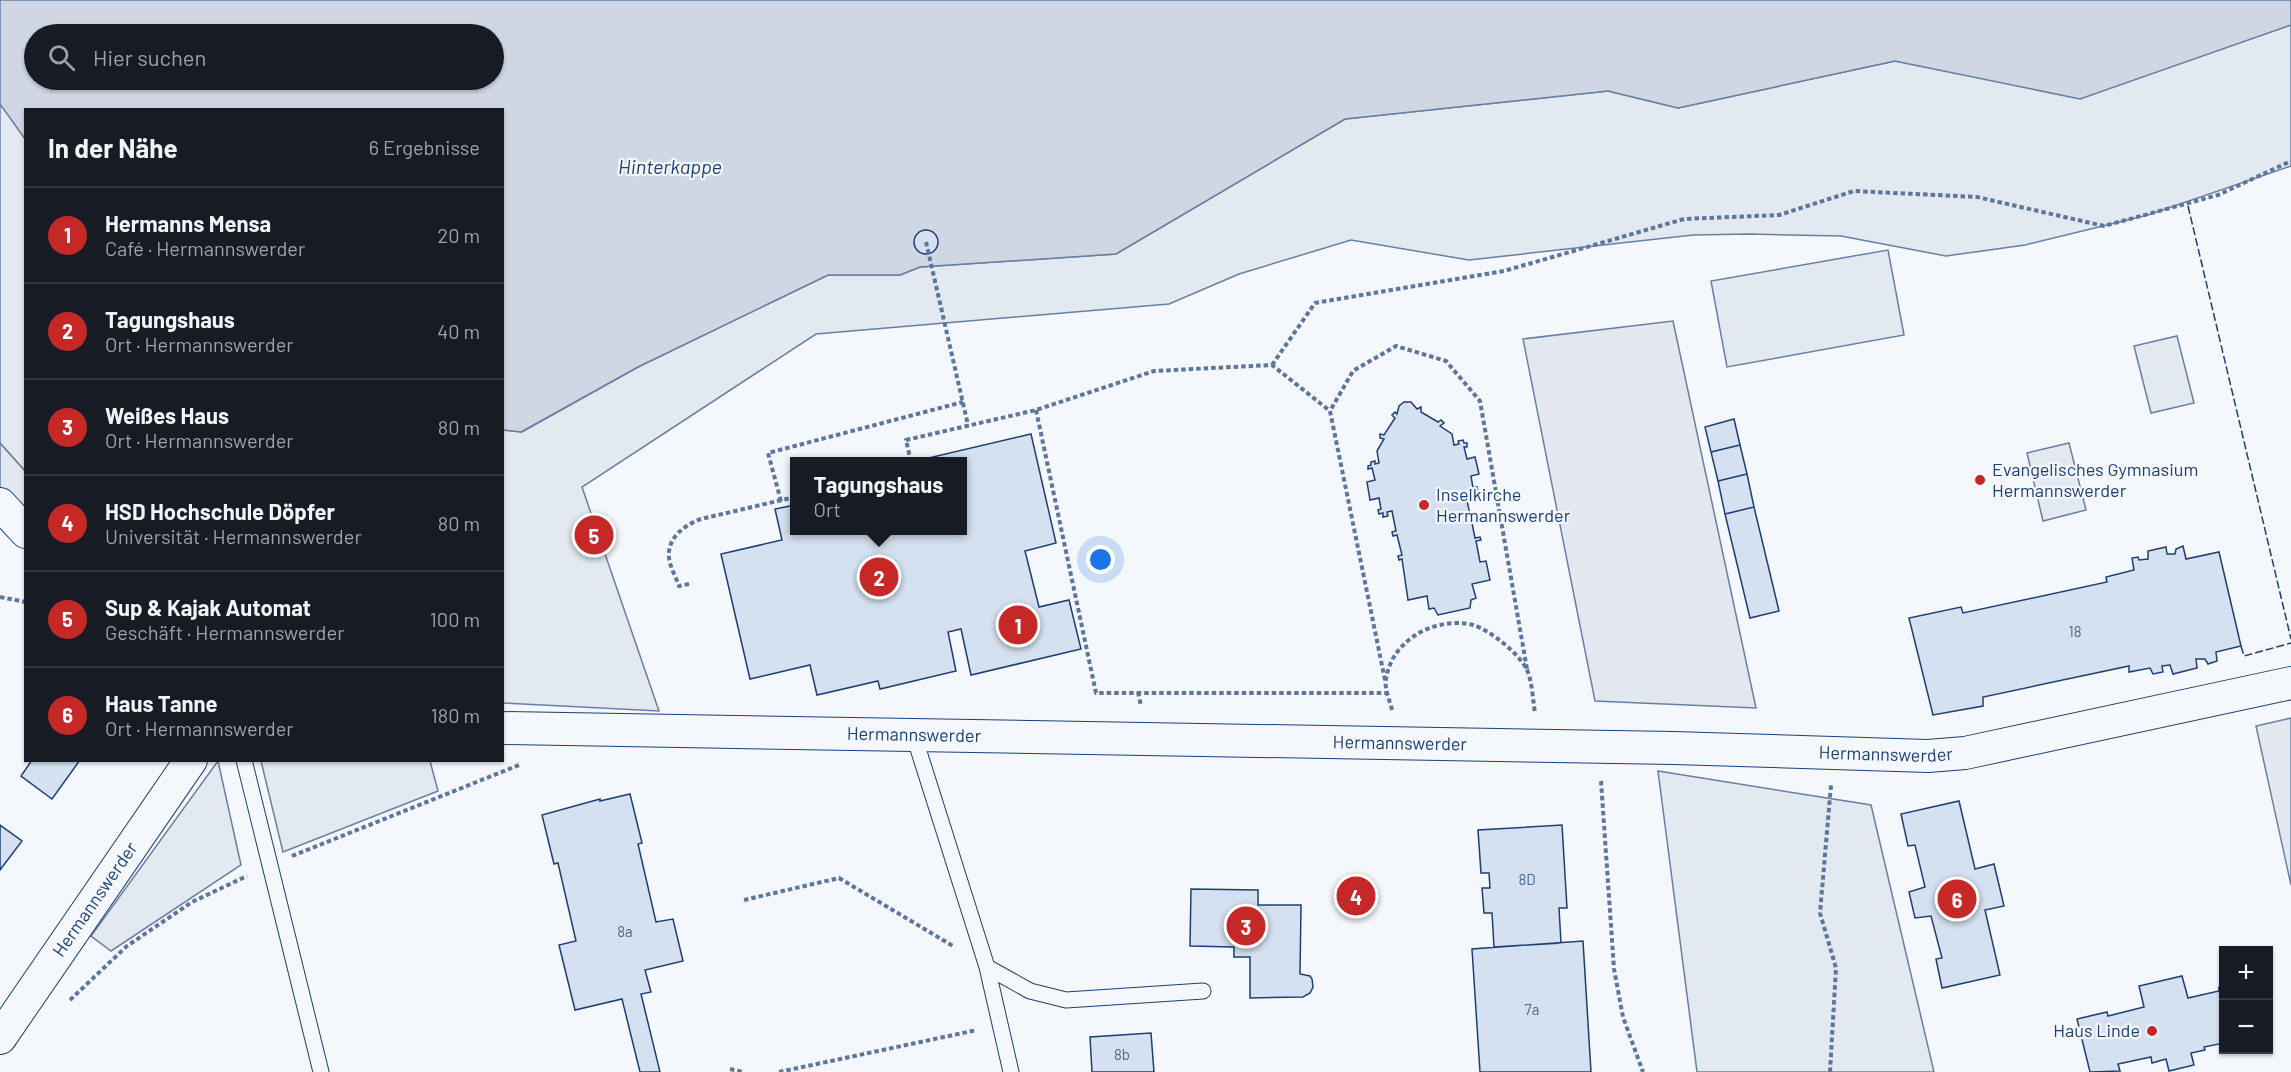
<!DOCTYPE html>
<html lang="de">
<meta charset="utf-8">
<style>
:root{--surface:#171b24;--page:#242831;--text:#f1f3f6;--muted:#9ea1a6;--line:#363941;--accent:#c62828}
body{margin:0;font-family:Barlow,sans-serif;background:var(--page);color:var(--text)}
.controls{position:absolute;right:18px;bottom:18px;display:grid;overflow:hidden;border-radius:0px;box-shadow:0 2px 4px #0004}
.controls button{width:54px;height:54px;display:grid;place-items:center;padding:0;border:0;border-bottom:2px solid var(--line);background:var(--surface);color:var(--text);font:30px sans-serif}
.you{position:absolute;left:1101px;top:560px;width:21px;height:21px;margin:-15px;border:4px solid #fff;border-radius:50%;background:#1a73e8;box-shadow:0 0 0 9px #1a73e833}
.badge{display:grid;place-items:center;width:39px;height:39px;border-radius:50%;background:var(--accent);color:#fff;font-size:20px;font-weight:700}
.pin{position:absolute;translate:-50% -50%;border:3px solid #fff;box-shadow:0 2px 6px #0006}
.popup{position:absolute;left:790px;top:457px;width:177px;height:78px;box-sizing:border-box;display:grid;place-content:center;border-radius:0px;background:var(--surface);filter:drop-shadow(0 2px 4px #0005);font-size:20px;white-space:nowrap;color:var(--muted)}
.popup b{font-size:22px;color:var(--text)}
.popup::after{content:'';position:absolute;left:50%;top:100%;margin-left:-12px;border:12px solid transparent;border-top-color:var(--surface)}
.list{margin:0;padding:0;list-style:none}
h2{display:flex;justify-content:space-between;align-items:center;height:78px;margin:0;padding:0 24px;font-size:26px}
h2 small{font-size:20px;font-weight:400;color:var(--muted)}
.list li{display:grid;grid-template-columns:39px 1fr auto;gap:18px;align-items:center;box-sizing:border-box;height:96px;padding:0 24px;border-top:2px solid var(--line)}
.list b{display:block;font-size:22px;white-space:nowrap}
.list p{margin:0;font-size:20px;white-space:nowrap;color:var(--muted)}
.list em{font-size:20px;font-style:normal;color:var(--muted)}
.icon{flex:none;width:33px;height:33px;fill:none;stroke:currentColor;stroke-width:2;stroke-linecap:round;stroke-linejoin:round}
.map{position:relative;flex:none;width:2291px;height:1072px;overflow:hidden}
.search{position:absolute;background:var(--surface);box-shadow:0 2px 4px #0004;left:24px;top:24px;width:480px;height:66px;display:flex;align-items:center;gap:15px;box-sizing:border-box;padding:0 21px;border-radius:33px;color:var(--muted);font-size:22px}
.panel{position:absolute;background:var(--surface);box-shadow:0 2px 4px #0004;left:24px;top:108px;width:480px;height:654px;border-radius:0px}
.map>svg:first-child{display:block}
</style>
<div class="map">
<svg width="2291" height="1072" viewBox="0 0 2291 1072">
<rect width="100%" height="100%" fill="#f4f7fb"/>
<!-- green -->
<path fill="#e3e9f0" stroke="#687fa3" stroke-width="1.5" d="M 0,0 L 34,34 L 34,80 L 26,110 L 25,471 L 0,443 Z
M 2291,25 L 2291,166 L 2148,215 L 2025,245 L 1946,256 L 1841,236 L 1749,234 L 1693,235 L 1469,260 L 1351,240 L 1239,274 L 1169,304 L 816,334 L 582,487 L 659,711 L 503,703 L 503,430 L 522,432 L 638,367 L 828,275 L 900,275 L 920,267 L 1116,254 L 1345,119 L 1608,91 L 1678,108 L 1895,61 L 2080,98 Z
M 1888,250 L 1904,335 L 1727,367 L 1711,281 Z
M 2177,336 L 2194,403 L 2151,413 L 2134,346 Z
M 2069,443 L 2086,510 L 2043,521 L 2027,453 Z
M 218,761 L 241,865 L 111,951 L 91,936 Z
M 261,761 L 430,761 L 438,791 L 283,852 Z
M 1658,771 L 1871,805 L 1934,1072 L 1697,1072 Z"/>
<!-- parking -->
<path fill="#e3e8f0" stroke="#687fa3" stroke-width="1.5" d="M 1673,321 L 1756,708 L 1595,701 L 1523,339 Z
M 0,443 L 25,471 L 25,520 L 0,493 Z
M 2291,718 L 2291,885 L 2256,726 Z"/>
<!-- water -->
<path fill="#cfd7e4" stroke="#687fa3" stroke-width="1.5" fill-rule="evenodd" d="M 0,0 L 2291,0 L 2291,25 L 2080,99 L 1895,61 L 1678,108 L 1608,91 L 1345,119 L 1116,254 L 920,267 L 900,275 L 828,275 L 638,367 L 521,432 L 503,430 L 502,110 L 26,110 L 25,139 L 0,104 ZM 34,34 L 494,34 L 494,80 L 34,80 Z"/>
<!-- building -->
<path fill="#d5e0f0" stroke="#1d3f73" stroke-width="1.5" d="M914 242a12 12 0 1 1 24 0a12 12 0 1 1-24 0Z
M 1404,402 L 1411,402 L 1417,409 L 1421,407 L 1421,412 L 1438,422 L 1441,420 L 1444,423 L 1440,426 L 1452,434 L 1454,445 L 1459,444 L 1458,441 L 1463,440 L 1464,443 L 1467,443 L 1467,447 L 1464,447 L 1467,459 L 1475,457 L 1479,474 L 1471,476 L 1473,488 L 1477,487 L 1478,491 L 1474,492 L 1476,495 L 1466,497 L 1470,514 L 1474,513 L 1475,517 L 1471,518 L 1475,538 L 1480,537 L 1481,540 L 1476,541 L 1480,562 L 1486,561 L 1490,580 L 1472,584 L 1476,598 L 1471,600 L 1470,608 L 1438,615 L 1434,608 L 1429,609 L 1427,596 L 1408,600 L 1402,559 L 1399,560 L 1398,556 L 1402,555 L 1397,535 L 1393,536 L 1392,532 L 1396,531 L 1392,511 L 1387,512 L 1388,516 L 1383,517 L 1383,513 L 1379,514 L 1378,510 L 1381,509 L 1379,498 L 1370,500 L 1367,482 L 1375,480 L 1372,468 L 1368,469 L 1368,466 L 1371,465 L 1371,462 L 1375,461 L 1375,464 L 1379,463 L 1377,451 L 1384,439 L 1380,438 L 1380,434 L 1384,435 L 1395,418 L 1392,415 L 1395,412 L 1397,414 L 1399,406 Z
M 1734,419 L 1740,445 L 1711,452 L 1705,427 Z
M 1031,434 L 1056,543 L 1025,551 L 1039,607 L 1069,600 L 1081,649 L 971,675 L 961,629 L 948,632 L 956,671 L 880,689 L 878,681 L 817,695 L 810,665 L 750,679 L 721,554 L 782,540 L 775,509 L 795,505 L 795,530 L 963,530 L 963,462 L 921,462 L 920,460 Z
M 1740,445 L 1747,474 L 1718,481 L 1711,452 Z
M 1747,474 L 1754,507 L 1725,514 L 1718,481 Z
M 1754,507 L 1779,611 L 1750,618 L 1725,514 Z
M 2183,546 L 2186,559 L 2219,552 L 2241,646 L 2216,652 L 2217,661 L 2208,664 L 2205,659 L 2196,659 L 2197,668 L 2173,674 L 2170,665 L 2162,666 L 2163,672 L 2153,674 L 2150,668 L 2129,672 L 2129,666 L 1983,697 L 1983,706 L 1933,715 L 1909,618 L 1961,607 L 1963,613 L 2107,582 L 2106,577 L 2134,570 L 2132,558 L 2138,557 L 2139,560 L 2148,559 L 2148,551 L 2166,547 L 2167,554 L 2175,554 L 2176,549 Z
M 32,760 L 80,760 L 52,799 L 21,776 Z
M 630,794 L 642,843 L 638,844 L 656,922 L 673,919 L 683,961 L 645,970 L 651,992 L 641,994 L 660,1072 L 640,1072 L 622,999 L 575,1010 L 559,945 L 576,941 L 558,863 L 554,864 L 542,815 L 600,799 L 600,801 Z
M 1959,801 L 1975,869 L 1994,864 L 2004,906 L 1985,910 L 2000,975 L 1942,988 L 1936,959 L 1942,958 L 1931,916 L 1915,918 L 1909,892 L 1925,887 L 1915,845 L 1908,846 L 1901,814 Z
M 0,825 L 22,841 L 0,870 Z
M 1562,825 L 1567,908 L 1559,908 L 1561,943 L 1494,947 L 1492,913 L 1484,913 L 1482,888 L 1490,888 L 1489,873 L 1481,873 L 1478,830 Z
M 1191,889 L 1258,890 L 1258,905 L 1301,905 L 1300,974 L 1310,976 L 1312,979 L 1313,987 L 1310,993 L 1303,997 L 1250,998 L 1250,957 L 1234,957 L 1234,947 L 1190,946 Z
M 1583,941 L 1591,1072 L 1480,1072 L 1472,949 Z
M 2182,976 L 2188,998 L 2219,991 L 2219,987 L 2224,985 L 2224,1043 L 2204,1047 L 2205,1050 L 2191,1053 L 2194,1065 L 2169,1071 L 2166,1059 L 2152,1063 L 2151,1057 L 2118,1064 L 2120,1071 L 2090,1072 L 2077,1019 L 2107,1012 L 2108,1016 L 2144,1007 L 2139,986 Z
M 1151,1033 L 1154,1072 L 1092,1072 L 1090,1037 Z"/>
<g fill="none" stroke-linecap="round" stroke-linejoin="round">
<!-- service casing -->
<g stroke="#1d3f73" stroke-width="17">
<path id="service" d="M 914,736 L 987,967 L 1011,1072
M 244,760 L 321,1072
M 987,967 L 1030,991 L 1066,1000 L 1203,991"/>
</g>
<!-- minor casing -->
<g stroke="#1d3f73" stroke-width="34">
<g id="minor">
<path d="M 0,504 L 26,532"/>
<path id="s1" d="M 502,728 L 1674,748 L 1928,756 L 1965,753 L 2291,683"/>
<path id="s2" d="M 0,1038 L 191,760"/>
</g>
</g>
<!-- path -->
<path stroke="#5e769c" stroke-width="4" stroke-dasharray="4.5 3" stroke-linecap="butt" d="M 926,242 L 968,425
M 1272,365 L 1315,303 L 1504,271 L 1684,219 L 1779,215 L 1854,191 L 1977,197 L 2104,226 L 2218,195 L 2291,161
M 1036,410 L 1096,693 L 1388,693
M 911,462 L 906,440 L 1036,410 L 1154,371 L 1272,365 L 1330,411
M 781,501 L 768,453 L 963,402
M 689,584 L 679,586 C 676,577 670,567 669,558 C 667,538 684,525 701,519 L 795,497
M 0,597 L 26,602
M 1385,680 L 1330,411 L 1353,371 L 1396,346 L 1446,361 L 1480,401 L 1527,669
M 1138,692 L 1141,706
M 1392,710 C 1390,701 1384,688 1386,679 C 1392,639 1436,616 1473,625 C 1490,630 1518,653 1526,668 C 1532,678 1533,702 1535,713
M 1601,781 L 1614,969 L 1623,1017 L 1643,1072
M 292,856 L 519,765 L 518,762
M 744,900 L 839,878 L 953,946
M 70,1000 L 127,946 L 192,902 L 247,876
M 730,1069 L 743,1072
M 779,1072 L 977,1030
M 1830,1072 L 1836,968 L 1820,913 L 1831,785"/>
<!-- service -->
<use href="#service" stroke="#f4f7fb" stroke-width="15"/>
<!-- minor -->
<use href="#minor" stroke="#f4f7fb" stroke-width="32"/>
<!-- fence -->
<path stroke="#1d3f73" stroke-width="1.5" stroke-dasharray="8 3" stroke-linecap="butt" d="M 2188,206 L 2291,639
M 2241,646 L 2244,656 L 2291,643"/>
</g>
<!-- markers -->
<g fill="#c62828" stroke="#f4f7fb" stroke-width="2">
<circle cx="1980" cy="480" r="6"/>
<circle cx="1424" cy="505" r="6"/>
<circle cx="2152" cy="1031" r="6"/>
</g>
<g text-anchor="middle" stroke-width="4.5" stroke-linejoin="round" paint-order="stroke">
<!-- number labels -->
<g font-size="15" fill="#4b6792">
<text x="2075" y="637">18</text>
<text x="1527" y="885">8D</text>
<text x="625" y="937">8a</text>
<text x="1532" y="1015">7a</text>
<text x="1122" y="1060">8b</text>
</g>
<!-- poi labels -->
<g font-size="18" fill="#1d3f73" stroke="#f4f7fb" text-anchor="start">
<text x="1992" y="476">Evangelisches Gymnasium<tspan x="1992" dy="21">Hermannswerder</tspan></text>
<text x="1436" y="501">Inselkirche<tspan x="1436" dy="21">Hermannswerder</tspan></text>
<text x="2140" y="1037" text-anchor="end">Haus Linde</text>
</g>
<!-- street labels -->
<g font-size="18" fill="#1d3f73" stroke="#f4f7fb">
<text dy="6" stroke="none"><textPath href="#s1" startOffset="412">Hermannswerder</textPath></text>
<text dy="6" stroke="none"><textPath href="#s1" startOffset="898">Hermannswerder</textPath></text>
<text dy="6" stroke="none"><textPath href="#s1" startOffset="1384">Hermannswerder</textPath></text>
<text dy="6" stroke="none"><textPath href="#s2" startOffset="168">Hermannswerder</textPath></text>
</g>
<!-- water labels -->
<g font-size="20" font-style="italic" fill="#1d3f73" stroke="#f4f7fb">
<text x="670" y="174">Hinterkappe</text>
</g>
</g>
</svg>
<div class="controls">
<button>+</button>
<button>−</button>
</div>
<div class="you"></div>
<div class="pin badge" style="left:1018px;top:625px">1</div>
<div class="pin badge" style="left:879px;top:577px">2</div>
<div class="popup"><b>Tagungshaus</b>Ort</div>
<div class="pin badge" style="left:1246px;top:926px">3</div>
<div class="pin badge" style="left:1356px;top:896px">4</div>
<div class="pin badge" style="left:594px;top:535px">5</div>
<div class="pin badge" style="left:1957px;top:899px">6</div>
<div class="search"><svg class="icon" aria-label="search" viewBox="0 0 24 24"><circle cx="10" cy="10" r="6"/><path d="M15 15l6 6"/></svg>Hier suchen</div>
<section class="panel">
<h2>In der Nähe<small>6 Ergebnisse</small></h2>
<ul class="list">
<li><span class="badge">1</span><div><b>Hermanns Mensa</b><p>Café · Hermannswerder</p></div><em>20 m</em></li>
<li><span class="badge">2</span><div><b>Tagungshaus</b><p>Ort · Hermannswerder</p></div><em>40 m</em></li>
<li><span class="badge">3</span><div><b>Weißes Haus</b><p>Ort · Hermannswerder</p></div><em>80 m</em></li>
<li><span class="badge">4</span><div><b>HSD Hochschule Döpfer</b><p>Universität · Hermannswerder</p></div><em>80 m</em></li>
<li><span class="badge">5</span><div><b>Sup &amp; Kajak Automat</b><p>Geschäft · Hermannswerder</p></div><em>100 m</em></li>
<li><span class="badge">6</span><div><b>Haus Tanne</b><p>Ort · Hermannswerder</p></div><em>180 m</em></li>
</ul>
</section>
</div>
